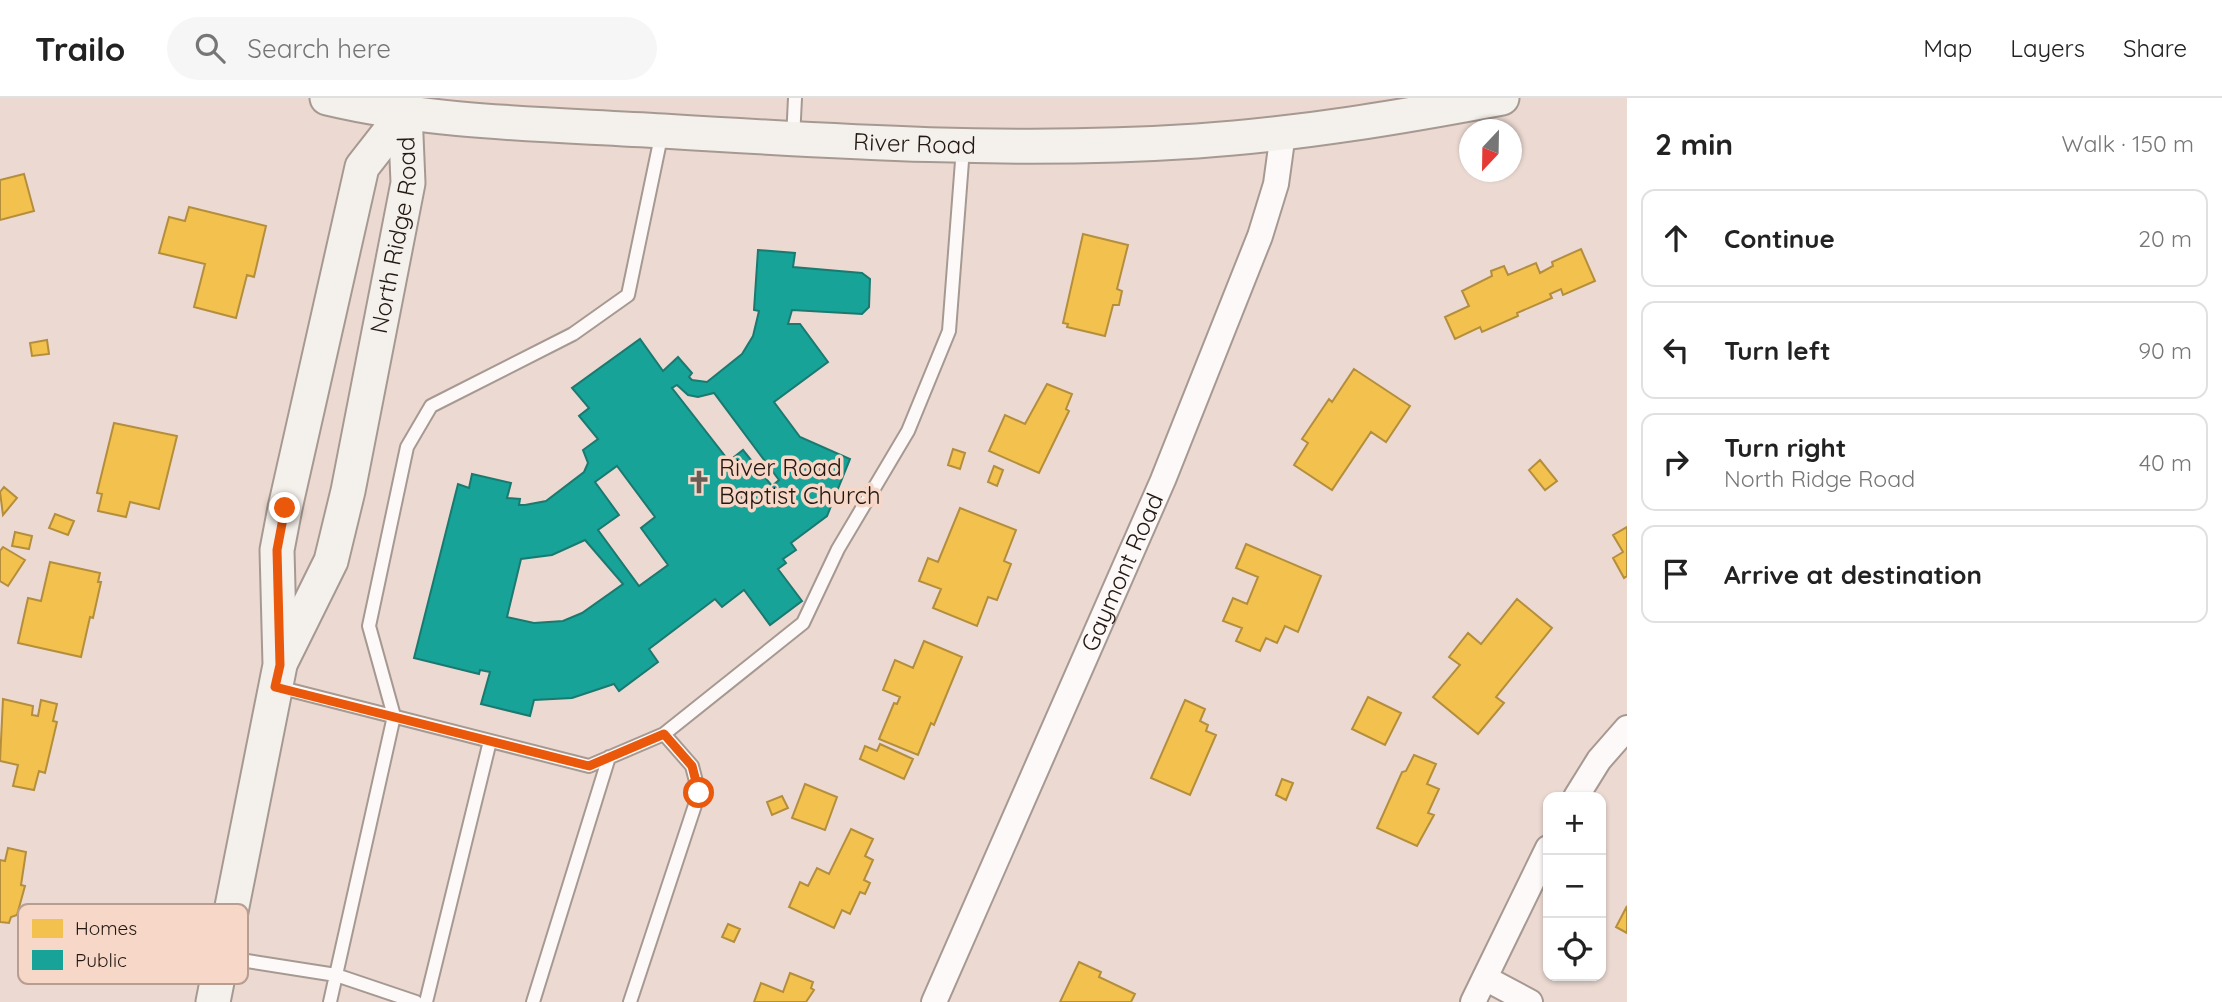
<!DOCTYPE html>
<meta charset="utf-8">
<style>
:root{--surface:#fff;--page:#f6f6f6;--text:#222;--muted:#767676;--line:#e0e0e0}
body{margin:0;font-family:Quicksand,sans-serif;background:var(--page);color:var(--text)}
.controls{position:absolute;right:21px;bottom:21px;display:grid;overflow:hidden;border-radius:14px;box-shadow:0 2px 5px #0004}
.controls button{width:63px;height:63px;display:grid;place-items:center;padding:0;border:0;border-bottom:2px solid var(--line);background:var(--surface);color:var(--text);font:35px sans-serif}
.compass{position:absolute;left:1459px;top:21px;width:63px;height:63px;border-radius:50%;background:var(--surface);box-shadow:0 2px 5px #0004;rotate:202deg}
.stop{position:absolute;width:21px;height:21px;margin:-16px;border:5px solid #ea580c;border-radius:50%;background:#fff}
.stop.end{background:#ea580c;border-color:#fff;box-shadow:0 2px 7px #0008}
.list{margin:0;padding:0;list-style:none}
h2{display:flex;justify-content:space-between;align-items:center;height:91px;margin:0;padding:0 28px;font-size:30px}
h2 small{font-size:23px;font-weight:400;color:var(--muted)}
.list li{display:grid;grid-template-columns:46px 1fr auto;gap:21px;align-items:center;box-sizing:border-box;height:98px;margin:0 14px 14px;padding:0 14px;border:2px solid var(--line);border-radius:14px}
.list b{display:block;font-size:26px;white-space:nowrap}
.list p{margin:0;font-size:23px;white-space:nowrap;color:var(--muted)}
.list em{font-size:23px;font-style:normal;color:var(--muted)}
.icon{flex:none;width:38px;height:38px;fill:none;stroke:currentColor;stroke-width:2;stroke-linecap:round;stroke-linejoin:round}
.map{position:relative;flex:none;width:1627px;height:904px;overflow:hidden}
header{display:flex;align-items:center;gap:42px;box-sizing:border-box;height:98px;padding:0 35px;background:var(--surface);border-bottom:2px solid var(--line)}
header strong{font-size:33px}
nav{display:flex;gap:38px;margin-inline-start:auto;font-size:24px}
.search{width:490px;height:63px;background:var(--page);display:flex;align-items:center;gap:18px;box-sizing:border-box;padding:0 24px;border-radius:38px;color:var(--muted);font-size:26px}
main{display:flex}
aside{flex:1;background:var(--surface)}
.map>svg:first-child{display:block}
</style>
<header>
<strong>Trailo</strong>
<div class="search"><svg class="icon" aria-label="search" viewBox="0 0 24 24"><circle cx="10" cy="10" r="6"/><path d="M15 15l6 6"/></svg>Search here</div>
<nav><a>Map</a><a>Layers</a><a>Share</a></nav>
</header>
<main>
<div class="map">
<svg width="1627" height="904" viewBox="0 0 1627 904">
<rect width="100%" height="100%" fill="#ecdad2"/>
<!-- homes -->
<path fill="#f2c14e" stroke="#b48e3c" stroke-width="2" d="M 24,76 L 34,113 L 0,122 L 0,82 Z
M 189,109 L 266,128 L 254,179 L 247,177 L 236,220 L 194,209 L 205,166 L 159,155 L 169,119 L 185,123 Z
M 1083,136 L 1128,147 L 1117,191 L 1122,193 L 1119,207 L 1113,207 L 1105,238 L 1067,229 L 1068,226 L 1063,225 Z
M 1581,151 L 1595,183 L 1563,197 L 1561,191 L 1550,196 L 1552,200 L 1517,215 L 1518,218 L 1482,234 L 1480,229 L 1455,241 L 1445,219 L 1469,208 L 1462,193 L 1492,178 L 1491,173 L 1504,168 L 1508,177 L 1536,165 L 1540,175 L 1553,168 L 1552,164 Z
M 47,242 L 49,256 L 32,258 L 30,245 Z
M 1354,271 L 1410,308 L 1386,344 L 1371,334 L 1332,392 L 1294,367 L 1308,345 L 1302,341 L 1329,301 L 1332,304 Z
M 1047,286 L 1072,296 L 1066,311 L 1069,313 L 1039,375 L 989,353 L 1005,317 L 1025,326 Z
M 114,325 L 177,338 L 159,411 L 130,404 L 126,419 L 98,413 L 102,396 L 97,395 Z
M 953,351 L 965,355 L 960,371 L 948,367 Z
M 1540,362 L 1557,383 L 1545,392 L 1529,372 Z
M 994,368 L 1003,372 L 997,388 L 988,384 Z
M 4,389 L 17,400 L 3,417 L 0,394 Z
M 960,410 L 1016,432 L 1004,463 L 1011,466 L 997,502 L 988,499 L 977,528 L 933,510 L 941,491 L 919,483 L 928,460 L 938,464 Z
M 55,416 L 74,423 L 68,437 L 49,430 Z
M 1627,429 L 1627,478 L 1624,480 L 1613,460 L 1623,454 L 1613,437 Z
M 15,434 L 32,438 L 29,451 L 12,448 Z
M 1246,446 L 1321,478 L 1298,534 L 1285,528 L 1277,545 L 1266,540 L 1260,553 L 1236,543 L 1242,530 L 1223,523 L 1233,500 L 1247,506 L 1258,479 L 1236,470 Z
M 3,449 L 25,462 L 8,488 L 0,483 L 0,453 Z
M 50,464 L 100,475 L 98,484 L 101,484 L 93,520 L 90,519 L 81,559 L 18,545 L 28,500 L 41,503 Z
M 1517,501 L 1552,530 L 1496,599 L 1504,605 L 1478,636 L 1433,599 L 1460,567 L 1449,559 L 1468,535 L 1481,546 Z
M 924,543 L 962,559 L 934,627 L 931,625 L 918,657 L 879,641 L 894,605 L 897,606 L 900,599 L 883,592 L 895,562 L 913,570 Z
M 1368,599 L 1401,615 L 1385,647 L 1352,631 Z
M 3,601 L 33,608 L 32,617 L 38,618 L 41,602 L 57,606 L 53,623 L 57,624 L 45,675 L 39,673 L 34,692 L 13,688 L 18,667 L 0,663 Z
M 1185,602 L 1205,611 L 1200,623 L 1208,627 L 1206,633 L 1216,637 L 1190,697 L 1151,680 Z
M 880,646 L 913,661 L 904,681 L 860,661 L 865,648 L 877,653 Z
M 1414,657 L 1436,666 L 1427,686 L 1439,691 L 1428,715 L 1434,717 L 1417,748 L 1377,730 L 1402,674 L 1406,673 Z
M 1282,681 L 1293,685 L 1286,702 L 1276,697 Z
M 805,686 L 837,699 L 825,732 L 792,720 Z
M 782,698 L 788,710 L 772,717 L 767,704 Z
M 851,731 L 873,741 L 865,758 L 873,762 L 864,782 L 870,785 L 865,796 L 860,794 L 850,816 L 842,812 L 834,830 L 789,809 L 800,784 L 808,788 L 817,770 L 829,776 Z
M 8,750 L 26,754 L 21,787 L 25,788 L 17,817 L 11,819 L 9,825 L 0,824 L 0,762 L 5,763 Z
M 1627,808 L 1627,835 L 1616,829 Z
M 728,826 L 740,831 L 734,844 L 722,839 Z
M 1079,864 L 1101,874 L 1099,879 L 1135,896 L 1131,904 L 1060,904 Z
M 790,875 L 813,884 L 811,890 L 814,892 L 806,904 L 754,904 L 761,885 L 783,894 Z"/>
<!-- public -->
<path fill="#17a398" stroke="#1b7970" stroke-width="2" fill-rule="evenodd" d="M 758,152 L 795,155 L 793,169 L 862,175 L 870,181 L 869,209 L 862,216 L 792,212 L 788,226 L 800,226 L 828,264 L 774,304 L 800,339 L 850,361 L 827,418 L 791,445 L 796,452 L 783,461 L 786,465 L 778,471 L 802,503 L 770,527 L 744,492 L 722,509 L 715,501 L 649,551 L 658,564 L 619,593 L 614,586 L 572,600 L 534,602 L 530,618 L 481,606 L 490,574 L 480,572 L 479,576 L 414,560 L 458,386 L 469,390 L 472,376 L 511,385 L 507,400 L 520,401 L 519,407 L 525,407 L 546,403 L 584,374 L 588,365 L 583,352 L 598,341 L 579,318 L 589,310 L 572,290 L 640,241 L 663,273 L 678,259 L 692,275 L 689,279 L 692,282 L 707,284 L 742,256 L 753,238 L 759,213 L 754,212 ZM 677,287 L 688,297 L 698,299 L 714,295 L 779,382 L 772,388 L 743,352 L 729,363 L 672,290 ZM 617,368 L 655,419 L 641,430 L 668,467 L 639,488 L 598,432 L 619,417 L 595,384 ZM 585,442 L 623,486 L 582,515 L 563,523 L 534,525 L 507,519 L 521,461 L 552,457 Z"/>
<g fill="none" stroke-linecap="round" stroke-linejoin="round">
<!-- service casing -->
<g stroke="#a69992" stroke-width="16">
<path id="service" d="M 793,41 L 795,0
M 278,589 L 589,668 L 664,636 L 803,525 L 838,451 L 908,333 L 949,233 L 963,50
M 222,859 L 336,877 L 394,618 L 369,528 L 407,349 L 431,308 L 573,236 L 628,197 L 662,34
M 330,904 L 336,877 L 416,904
M 426,904 L 490,643
M 533,904 L 609,659
M 630,904 L 699,695 L 692,668 L 664,636"/>
</g>
<!-- minor casing -->
<g stroke="#a69992" stroke-width="28">
<g id="minor">
<path d="M 1576,699 L 1599,662 L 1627,630"/>
<path d="M 1485,880 L 1530,904"/>
<path id="s1" d="M 934,904 L 1163,382 L 1260,138 L 1276,86 L 1283,35"/>
<path d="M 1473,904 L 1548,750"/>
</g>
</g>
<!-- secondary casing -->
<g stroke="#a69992" stroke-width="37">
<g id="secondary">
<path id="s2" d="M 327,0 C 436,26 551,26 663,33 C 840,44 1019,55 1197,43 C 1300,36 1401,19 1502,0"/>
<path id="s3" d="M 282,562 L 331,463 L 348,393 L 408,85 L 405,14"/>
<path d="M 213,904 L 280,567 L 277,452 L 285,410 L 362,69 L 405,14"/>
</g>
</g>
<!-- service -->
<use href="#service" stroke="#fcf9f8" stroke-width="12"/>
<!-- minor -->
<use href="#minor" stroke="#fcf9f8" stroke-width="24"/>
<!-- secondary -->
<use href="#secondary" stroke="#f4f0eb" stroke-width="33"/>
</g>
<g fill="none" stroke-linecap="round" stroke-linejoin="round">
<!-- route -->
<path stroke="#ea580c" stroke-width="9" d="M 285,410 L 277,452 L 280,567 L 275,589 L 589,668 L 664,636 L 692,668 L 699,695"/>
</g>
<!-- icons -->
<defs>
<g id="church-bare" transform="scale(1.89)"><path d="M-1.2-6h2.4v3.5h3.3v2.4h-3.3V6h-2.4V-.1h-3.3v-2.4h3.3Z" fill="#695c55" stroke="#f7d7c7" stroke-width="2.5" paint-order="stroke"/></g>
</defs>
<g fill-rule="evenodd">
<use href="#church-bare" x="699" y="384"/>
</g>
<g text-anchor="middle" stroke-width="7" stroke-linejoin="round" paint-order="stroke">
<!-- street labels -->
<g font-size="24" fill="#231812" stroke="#f7d7c7">
<text dy="8" stroke="none"><textPath href="#s2" startOffset="590">River Road</textPath></text>
<text dy="8" stroke="none"><textPath href="#s3" startOffset="443">North Ridge Road</textPath></text>
<text dy="8" stroke="none"><textPath href="#s1" startOffset="469">Gaymont Road</textPath></text>
</g>
<!-- poi labels -->
<g font-size="24" fill="#231812" stroke="#f7d7c7" text-anchor="start">
<text x="719" y="378">River Road<tspan x="719" dy="28">Baptist Church</tspan></text>
</g>
</g>
<!-- legend -->
<rect x="18" y="806" width="230" height="80" rx="10" fill="#f7d7c7" stroke="#b79e91" stroke-width="2"/>
<rect x="32" y="821" width="31" height="19" fill="#f2c14e"/>
<rect x="32" y="852" width="31" height="20" fill="#17a398"/>
<g font-size="19" fill="#231812">
<text x="75" y="837">Homes</text>
<text x="75" y="869">Public</text>
</g>
</svg>
<div class="controls">
<button>+</button>
<button>−</button>
<button><svg class="icon" aria-label="locate" viewBox="0 0 24 24"><circle cx="12" cy="12" r="6"/><path d="M12 2v4M12 18v4M2 12h4M18 12h4"/></svg></button>
</div>
<svg class="compass" viewBox="-18 -18 36 36"><path d="M0-13l5 13h-10z" fill="#e53935"/><path d="M0 13l5-13h-10z" fill="#767676"/></svg>
<div class="stop" style="left:699px;top:695px"></div>
<div class="stop end" style="left:285px;top:410px"></div>
</div>
<aside>
<h2>2 min<small>Walk · 150 m</small></h2>
<ul class="list">
<li><svg class="icon" aria-label="ahead" viewBox="0 0 24 24"><path d="M12 20V5M6 11l6-6 6 6"/></svg><div><b>Continue</b></div><em>20 m</em></li>
<li><svg class="icon" aria-label="left" viewBox="0 0 24 24"><path d="M17 20v-9H6M10 6l-5 5 5 5"/></svg><div><b>Turn left</b></div><em>90 m</em></li>
<li><svg class="icon" aria-label="right" viewBox="0 0 24 24"><path d="M7 20v-9h11M14 6l5 5-5 5"/></svg><div><b>Turn right</b><p>North Ridge Road</p></div><em>40 m</em></li>
<li><svg class="icon" aria-label="arrive" viewBox="0 0 24 24"><path d="M6 21V4h12l-3 4 3 4H6"/></svg><div><b>Arrive at destination</b></div></li>
</ul>
</aside>
</main>
